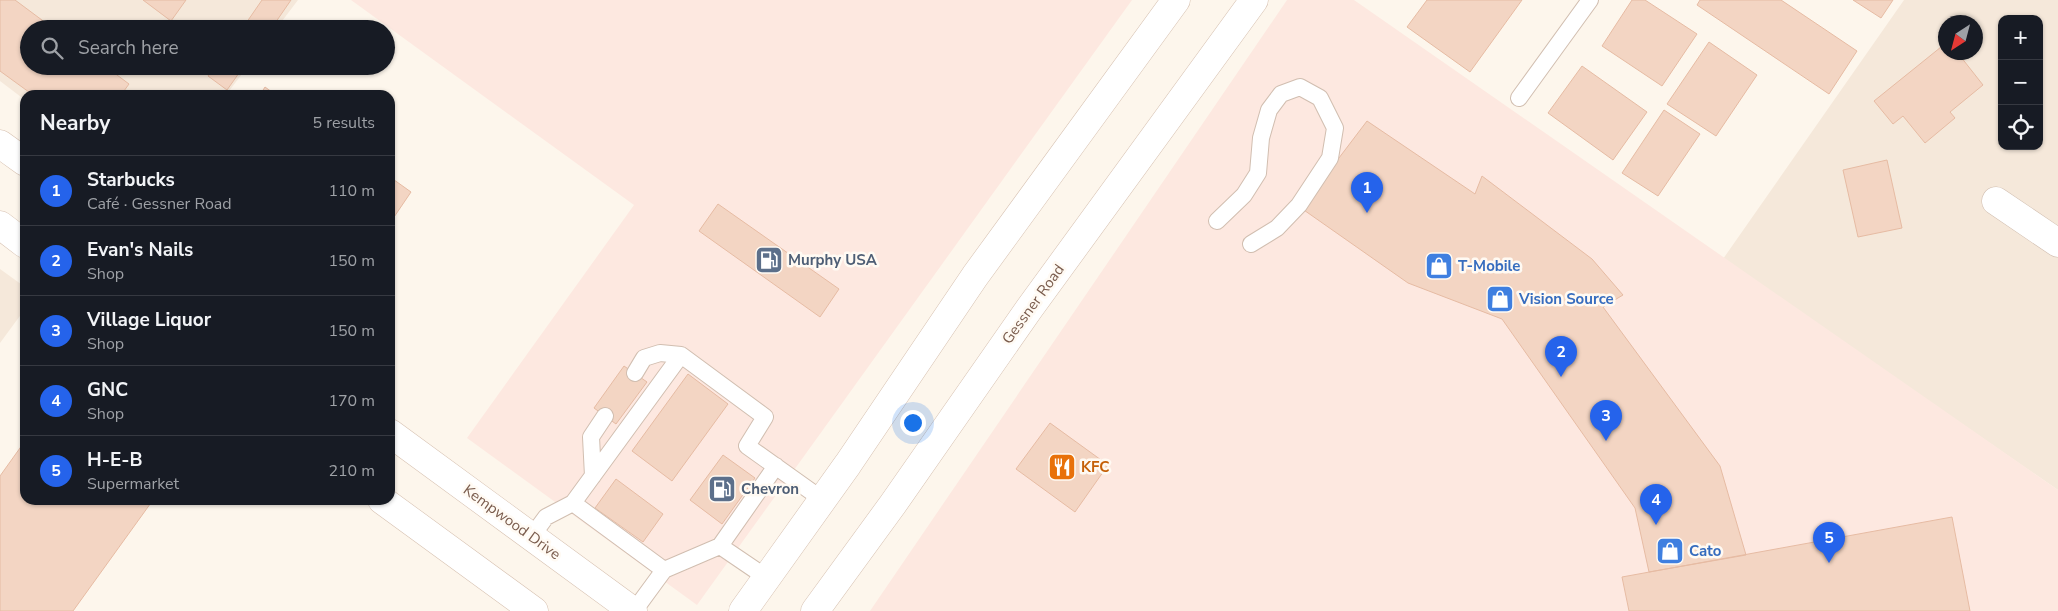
<!DOCTYPE html>
<meta charset="utf-8">
<style>
:root{--surface:#171b24;--page:#242831;--text:#f1f3f6;--muted:#9ea1a6;--line:#363941;--accent:#2563eb}
body{margin:0;font-family:"Nunito Sans",sans-serif;background:var(--page);color:var(--text)}
.controls{position:absolute;right:15px;top:15px;display:grid;overflow:hidden;border-radius:10px;box-shadow:0 1px 4px #0004}
.controls button{width:45px;height:45px;display:grid;place-items:center;padding:0;border:0;border-bottom:1px solid var(--line);background:var(--surface);color:var(--text);font:25px sans-serif}
.compass{position:absolute;left:1938px;top:15px;width:45px;height:45px;border-radius:50%;background:var(--surface);box-shadow:0 1px 4px #0004;rotate:216deg}
.you{position:absolute;left:912px;top:422px;width:18px;height:18px;margin:-12px;border:4px solid #fff;border-radius:50%;background:#1a73e8;box-shadow:0 0 0 8px #1a73e833}
.badge{display:grid;place-items:center;width:32px;height:32px;border-radius:50%;background:var(--accent);color:#fff;font-size:16px;font-weight:700}
.pin{position:absolute;translate:-50% -41px;filter:drop-shadow(0 1px 2px #0008)}
.pin::after{content:'';position:absolute;top:26px;width:18px;height:15px;background:inherit;clip-path:polygon(0 0,100% 0,50% 100%)}
.list{margin:0;padding:0;list-style:none}
h2{display:flex;justify-content:space-between;align-items:center;height:65px;margin:0;padding:0 20px;font-size:21px}
h2 small{font-size:16px;font-weight:400;color:var(--muted)}
.list li{display:grid;grid-template-columns:32px 1fr auto;gap:15px;align-items:center;box-sizing:border-box;height:70px;padding:0 20px;border-top:1px solid var(--line)}
.list b{display:block;font-size:19px;white-space:nowrap}
.list p{margin:0;font-size:16px;white-space:nowrap;color:var(--muted)}
.list em{font-size:16px;font-style:normal;color:var(--muted)}
.icon{flex:none;width:28px;height:28px;fill:none;stroke:currentColor;stroke-width:2;stroke-linecap:round;stroke-linejoin:round}
.map{position:relative;flex:none;width:2058px;height:611px;overflow:hidden}
.search{position:absolute;background:var(--surface);box-shadow:0 1px 4px #0004;left:20px;top:20px;width:375px;height:55px;display:flex;align-items:center;gap:12px;box-sizing:border-box;padding:0 18px;border-radius:28px;color:var(--muted);font-size:19px}
.panel{position:absolute;background:var(--surface);box-shadow:0 1px 4px #0004;left:20px;top:90px;width:375px;height:415px;border-radius:15px}
.map>svg:first-child{display:block}
</style>
<div class="map">
<svg width="2058" height="611" viewBox="0 0 2058 611">
<rect width="100%" height="100%" fill="#fdf6ec"/>
<!-- residential -->
<path fill="#f5e8da" fill-rule="evenodd" d="M 0,0 L 298,0 L 276,29 L 29,29 L 29,66 L 248,66 L 226,95 L 25,95 L 25,100 L 0,81 Z
M 1904,0 L 2058,0 L 2058,490 L 1723,259 ZM 2002,19 L 2039,19 L 2039,146 L 2002,146 ZM 1946,22 L 1976,22 L 1976,52 L 1946,52 Z
M 0,269 L 25,287 L 25,309 L 0,343 Z"/>
<!-- commercial -->
<path fill="#fde8e0" d="M 351,0 L 1132,0 L 697,605 L 467,438 L 634,205 Z
M 1287,0 L 1354,0 L 2058,490 L 2058,611 L 870,611 Z"/>
<!-- building -->
<path fill="#f3d5c3" stroke="#e6bba3" d="M 0,0 L 15,0 L 54,29 L 29,29 L 29,66 L 105,66 L 129,84 L 121,95 L 33,95 L 0,71 Z
M 143,0 L 186,0 L 171,21 Z
M 262,0 L 291,0 L 271,29 L 242,29 Z
M 1427,0 L 1522,0 L 1470,72 L 1407,27 Z
M 1632,0 L 1645,0 L 1697,34 L 1662,86 L 1602,46 Z
M 1700,0 L 1781,0 L 1857,51 L 1829,94 L 1697,5 Z
M 1853,0 L 1893,0 L 1881,18 Z
M 1709,42 L 1757,75 L 1716,136 L 1667,104 Z
M 1946,43 L 1946,52 L 1957,52 L 1983,85 L 1950,112 L 1955,118 L 1925,143 L 1903,116 L 1893,124 L 1874,101 Z
M 215,66 L 244,66 L 227,90 L 208,76 Z
M 1582,66 L 1647,112 L 1613,160 L 1548,113 Z
M 265,87 L 276,95 L 260,95 Z
M 1664,110 L 1700,134 L 1658,196 L 1622,173 Z
M 1367,121 L 1475,194 L 1482,176 L 1592,259 L 1623,295 L 1603,307 L 1720,466 L 1746,555 L 1649,572 L 1635,508 L 1502,319 L 1408,283 L 1301,208 Z
M 1887,160 L 1902,228 L 1858,237 L 1843,170 Z
M 390,177 L 411,192 L 390,223 Z
M 718,204 L 839,289 L 820,317 L 699,231 Z
M 624,366 L 647,382 L 616,424 L 594,408 Z
M 688,374 L 728,404 L 672,481 L 632,451 Z
M 1050,423 L 1108,465 L 1075,512 L 1016,469 Z
M 25,441 L 25,500 L 153,500 L 73,611 L 0,611 L 0,476 Z
M 723,455 L 755,478 L 722,524 L 690,500 Z
M 616,479 L 663,514 L 643,542 L 595,508 Z
M 1952,517 L 1970,611 L 1629,611 L 1622,577 Z"/>
<g fill="none" stroke-linecap="round" stroke-linejoin="round">
<!-- lane casing -->
<g stroke="#d1beb0" stroke-width="18">
<path id="lane" d="M 1519,98 L 1590,0
M 1217,221 L 1244,195 L 1258,173 L 1261,138 L 1269,110 L 1281,94 L 1300,87 L 1320,98 L 1335,128 L 1330,158 L 1299,205 L 1277,228 L 1251,244
M 635,373 L 644,358 L 660,353 L 681,355
M 593,476 L 591,437 L 605,416
M 573,503 L 664,570 L 634,611
M 532,536 L 546,517 L 573,503 L 681,355 L 765,417 L 747,446 L 823,500
M 720,546 L 776,466
M 664,570 L 720,546 L 767,578"/>
</g>
<!-- street casing -->
<g stroke="#d1beb0" stroke-width="29">
<path id="street" d="M 1996,201 L 2058,243"/>
</g>
<!-- secondary casing -->
<g stroke="#d6c0b0" stroke-width="29">
<path id="secondary" d="M 0,144 L 25,162
M 0,225 L 25,244
M 390,433 L 633,611
M 382,500 L 534,611
M 743,611 L 848,464 L 975,276 L 1176,0
M 815,611 L 893,504 L 1029,309 L 1254,0"/>
</g>
<!-- lane -->
<use href="#lane" stroke="#fff" stroke-width="16"/>
<!-- street -->
<use href="#street" stroke="#fff" stroke-width="28"/>
<!-- secondary -->
<use href="#secondary" stroke="#fff" stroke-width="28"/>
</g>
<!-- icons -->
<defs>
<g id="fuel-square" transform="scale(1.4375)"><rect x="-9" y="-9" width="18" height="18" rx="4" fill="#5c6f8a" stroke="#fffaf3"/><path d="M-5.5-6h7V0h2V4h1.3V-2.5L3-4.5l.8-.8L6-3V5H2.5V1h-1V6h-7ZM-4.2-4.7v3.2H.2V-4.7Z" fill="#fff"/></g>
<g id="shop-square" transform="scale(1.4375)"><rect x="-9" y="-9" width="18" height="18" rx="4" fill="#3f7fe0" stroke="#fffaf3"/><path d="M-5-2.5h2.3a2.7 3.5 0 0 1 5.4 0H5L5.5 6h-11ZM-1.5-2.5h3a1.5 2.3 0 0 0-3 0Z" fill="#fff"/></g>
<g id="restaurant-square" transform="scale(1.4375)"><rect x="-9" y="-9" width="18" height="18" rx="4" fill="#e8710a" stroke="#fffaf3"/><path d="M-5-6h1v4h1v-4h1v4h1v-4h1v5L-1.5 .5V6h-2V.5L-5-1ZM5-6V6H3V1.5H1.5Q1.5-4 5-6Z" fill="#fff"/></g>
</defs>
<g fill-rule="evenodd">
<use href="#fuel-square" x="769" y="260"/>
<use href="#shop-square" x="1439" y="266"/>
<use href="#shop-square" x="1500" y="299"/>
<use href="#restaurant-square" x="1062" y="467"/>
<use href="#fuel-square" x="722" y="489"/>
<use href="#shop-square" x="1670" y="551"/>
</g>
<g text-anchor="middle" stroke-width="5" stroke-linejoin="round" paint-order="stroke">
<!-- service labels -->
<g font-size="15" font-weight="bold" fill="#4e5e75" stroke="#fffaf3" text-anchor="start">
<text x="788" y="265">Murphy USA</text>
<text x="741" y="494">Chevron</text>
</g>
<!-- shop labels -->
<g font-size="15" font-weight="bold" fill="#366cbe" stroke="#fffaf3" text-anchor="start">
<text x="1458" y="271">T-Mobile</text>
<text x="1519" y="304">Vision Source</text>
<text x="1689" y="556">Cato</text>
</g>
<!-- street labels -->
<g font-size="15" fill="#7a5c4d" stroke="#fffaf3">
<text transform="translate(1033 304) rotate(-54)" y="5">Gessner Road</text>
<text transform="translate(512 522) rotate(36)" y="5">Kempwood Drive</text>
</g>
<!-- food labels -->
<g font-size="15" font-weight="bold" fill="#c56008" stroke="#fffaf3" text-anchor="start">
<text x="1081" y="472">KFC</text>
</g>
</g>
</svg>
<div class="controls">
<button>+</button>
<button>−</button>
<button><svg class="icon" aria-label="locate" viewBox="0 0 24 24"><circle cx="12" cy="12" r="6"/><path d="M12 2v4M12 18v4M2 12h4M18 12h4"/></svg></button>
</div>
<svg class="compass" viewBox="-18 -18 36 36"><path d="M0-13l5 13h-10z" fill="#e53935"/><path d="M0 13l5-13h-10z" fill="#9ea1a6"/></svg>
<div class="you"></div>
<div class="pin badge" style="left:1367px;top:213px">1</div>
<div class="pin badge" style="left:1561px;top:377px">2</div>
<div class="pin badge" style="left:1606px;top:441px">3</div>
<div class="pin badge" style="left:1656px;top:525px">4</div>
<div class="pin badge" style="left:1829px;top:563px">5</div>
<div class="search"><svg class="icon" aria-label="search" viewBox="0 0 24 24"><circle cx="10" cy="10" r="6"/><path d="M15 15l6 6"/></svg>Search here</div>
<section class="panel">
<h2>Nearby<small>5 results</small></h2>
<ul class="list">
<li><span class="badge">1</span><div><b>Starbucks</b><p>Café · Gessner Road</p></div><em>110 m</em></li>
<li><span class="badge">2</span><div><b>Evan's Nails</b><p>Shop</p></div><em>150 m</em></li>
<li><span class="badge">3</span><div><b>Village Liquor</b><p>Shop</p></div><em>150 m</em></li>
<li><span class="badge">4</span><div><b>GNC</b><p>Shop</p></div><em>170 m</em></li>
<li><span class="badge">5</span><div><b>H-E-B</b><p>Supermarket</p></div><em>210 m</em></li>
</ul>
</section>
</div>
